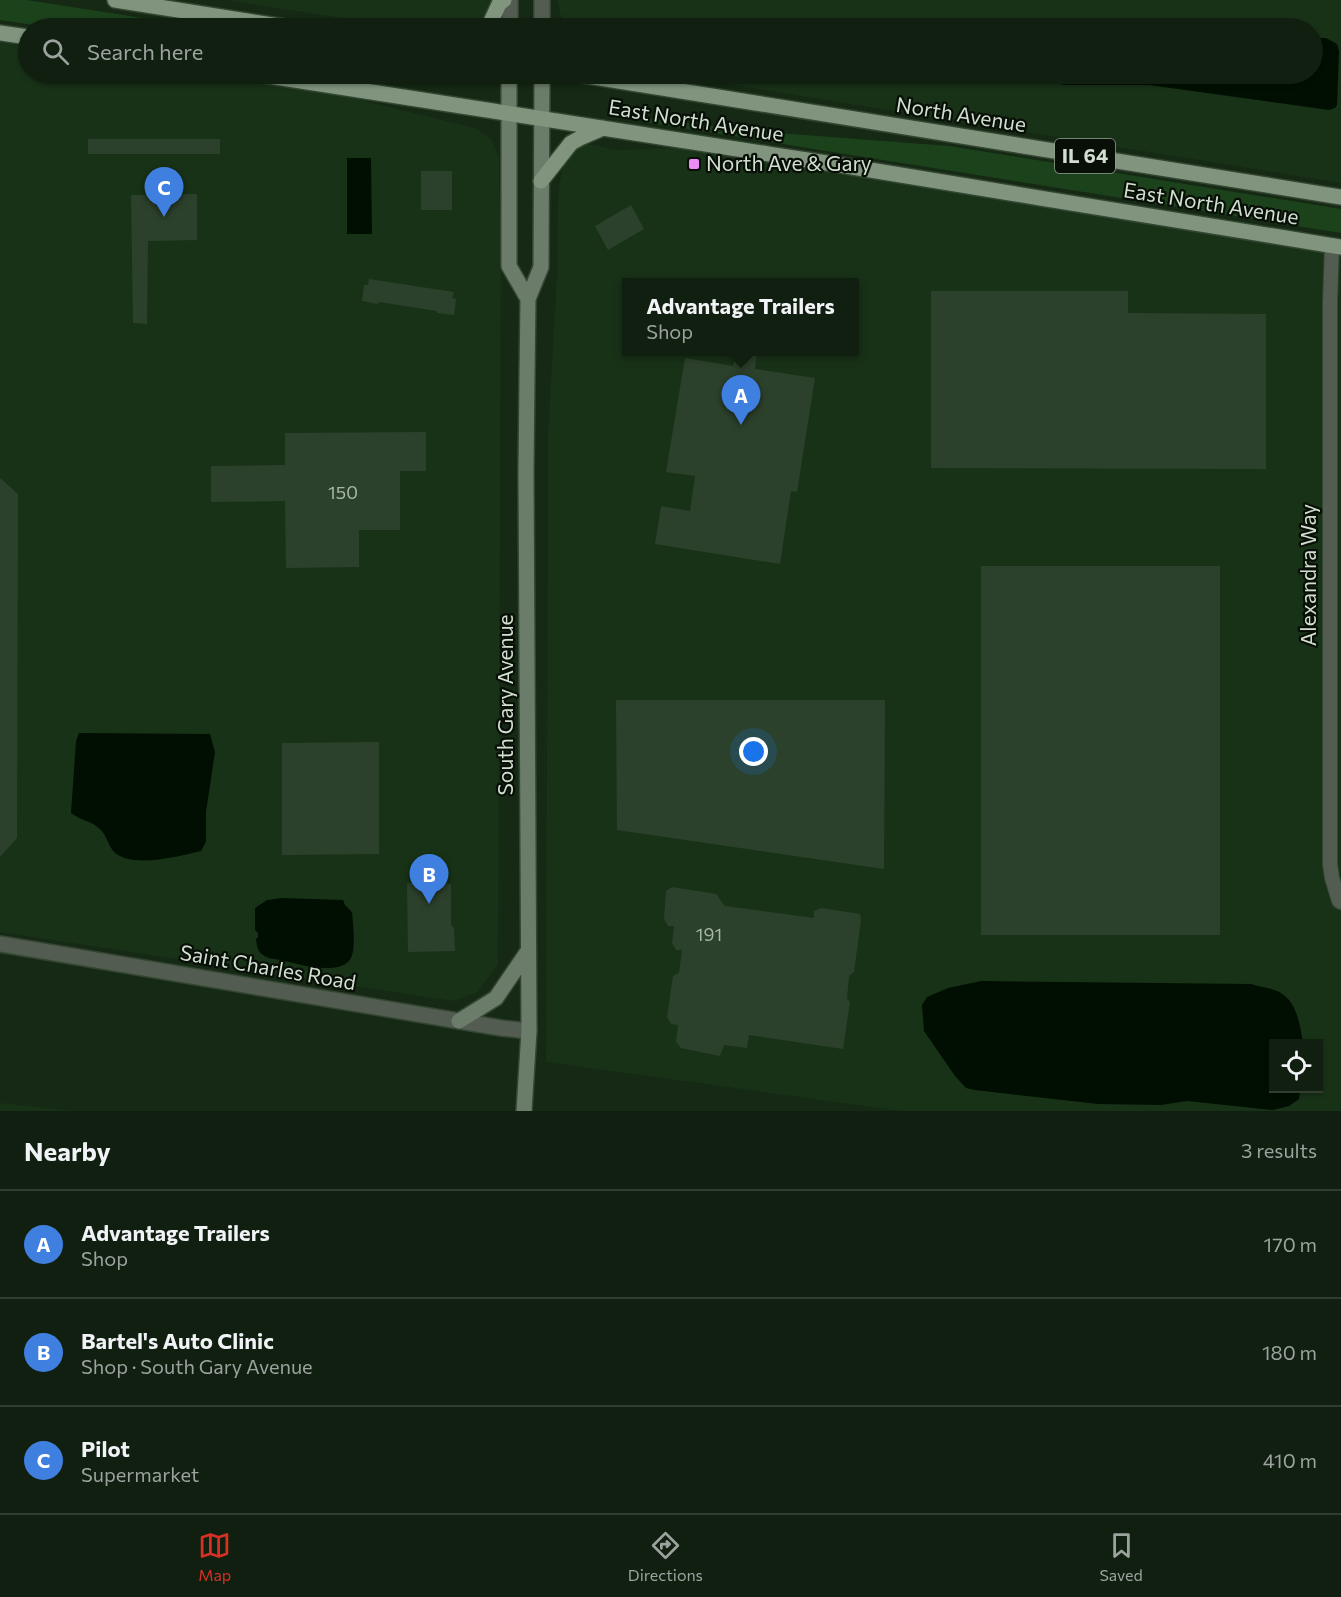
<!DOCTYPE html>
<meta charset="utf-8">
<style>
:root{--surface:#101f0f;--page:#1e2c1d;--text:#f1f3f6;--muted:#9ca29e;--line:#303d2f;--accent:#d93025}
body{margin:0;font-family:Commissioner,sans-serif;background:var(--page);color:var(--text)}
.controls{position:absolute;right:18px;bottom:18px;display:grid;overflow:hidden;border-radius:0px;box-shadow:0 2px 4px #0004}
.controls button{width:54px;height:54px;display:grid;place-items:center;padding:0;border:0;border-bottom:2px solid var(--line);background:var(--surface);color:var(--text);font:30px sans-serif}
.you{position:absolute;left:754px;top:752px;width:21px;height:21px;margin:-15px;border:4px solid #fff;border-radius:50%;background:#1a73e8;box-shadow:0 0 0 9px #1a73e833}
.badge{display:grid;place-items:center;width:39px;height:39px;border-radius:50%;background:var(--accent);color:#fff;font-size:20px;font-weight:700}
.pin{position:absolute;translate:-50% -50px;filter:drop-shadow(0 2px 3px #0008)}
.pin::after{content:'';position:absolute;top:32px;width:21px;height:18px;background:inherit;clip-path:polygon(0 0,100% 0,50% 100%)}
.popup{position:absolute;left:622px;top:278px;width:237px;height:78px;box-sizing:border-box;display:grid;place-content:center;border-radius:0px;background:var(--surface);filter:drop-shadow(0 2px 4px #0005);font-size:20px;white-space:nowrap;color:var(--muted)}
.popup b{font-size:22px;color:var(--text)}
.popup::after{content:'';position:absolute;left:50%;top:100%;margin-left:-12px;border:12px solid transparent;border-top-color:var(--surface)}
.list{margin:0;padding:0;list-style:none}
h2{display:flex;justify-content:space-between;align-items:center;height:78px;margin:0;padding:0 24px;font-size:26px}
h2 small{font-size:20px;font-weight:400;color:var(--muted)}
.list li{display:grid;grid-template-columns:39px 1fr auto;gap:18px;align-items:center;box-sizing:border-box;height:108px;padding:0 24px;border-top:2px solid var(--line)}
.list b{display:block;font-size:22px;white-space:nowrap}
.list p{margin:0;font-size:20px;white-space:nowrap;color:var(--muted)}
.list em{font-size:20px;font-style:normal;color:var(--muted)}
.icon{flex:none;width:33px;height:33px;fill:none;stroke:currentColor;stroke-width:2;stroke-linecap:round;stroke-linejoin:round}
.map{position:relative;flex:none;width:1341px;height:1111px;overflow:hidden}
.search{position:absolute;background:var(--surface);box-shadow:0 2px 4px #0004;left:18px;right:18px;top:18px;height:66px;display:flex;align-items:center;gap:15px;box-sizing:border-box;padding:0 21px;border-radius:33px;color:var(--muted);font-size:22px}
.sheet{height:402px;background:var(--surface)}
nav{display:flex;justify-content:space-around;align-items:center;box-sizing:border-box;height:84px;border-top:2px solid var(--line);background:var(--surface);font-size:16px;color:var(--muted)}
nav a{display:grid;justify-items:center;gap:3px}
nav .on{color:var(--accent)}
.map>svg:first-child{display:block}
</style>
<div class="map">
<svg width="1341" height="1111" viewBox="0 0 1341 1111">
<rect width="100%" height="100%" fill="#152914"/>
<!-- built -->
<path fill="#183217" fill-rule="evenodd" d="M 225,0 L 491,0 L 491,10 L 486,23 L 480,28 L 406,28 Z
M 557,0 L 1341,0 L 1341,183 L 665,74 L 1312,74 L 1312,28 L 564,28 Z
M 0,42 L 28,47 L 28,74 L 211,74 L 316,89 L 475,128 L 491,139 L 499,157 L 501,272 L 498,964 L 478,992 L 453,1001 L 0,932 Z
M 583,143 L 617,150 L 675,148 L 1341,254 L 1341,1111 L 901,1111 L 546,1062 L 548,436 L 557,273 L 558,195 L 562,169 L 568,155 ZM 627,282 L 855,282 L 855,352 L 627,352 ZM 1274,1044 L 1318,1044 L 1318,1088 L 1274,1088 Z
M 0,1103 L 72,1111 L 0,1111 Z"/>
<!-- green -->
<path fill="#1c421b" d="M 0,0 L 27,0 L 206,28 L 55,28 L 0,20 Z
M 644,118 L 766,132 L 949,146 L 1341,209 L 1341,233 L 644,122 Z"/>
<!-- water -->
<path fill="#000f01" d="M 1313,38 L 1326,38 L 1337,44 L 1339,51 L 1337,105 L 1335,108 L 1329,110 L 1149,85 L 1065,85 L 1045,81 L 1041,74 L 1312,74 Z
M 347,158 L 371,158 L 372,234 L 347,234 Z
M 79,733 L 210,734 L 215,752 L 206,812 L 206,842 L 201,851 C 180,856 138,867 118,855 C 108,849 108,836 100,829 C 90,820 81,821 71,813 L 76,741 Z
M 282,898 L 343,900 L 345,905 L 352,912 C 353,923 356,948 351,958 C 341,977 297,964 281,960 C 275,959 268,959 263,955 C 257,951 257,946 256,939 L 258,937 L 258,933 L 255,930 L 255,908 L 267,900 Z
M 981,981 L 1251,984 C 1260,987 1272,988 1279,992 C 1297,1001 1300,1025 1303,1043 L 1274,1044 L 1274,1088 L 1300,1089 L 1299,1099 L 1289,1106 L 1273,1110 L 1187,1101 L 1161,1105 L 1098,1104 L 975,1090 L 966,1088 L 955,1076 L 924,1031 L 922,1005 L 927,997 L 948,988 Z"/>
<!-- building -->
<path fill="#2c412b" d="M 88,139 L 220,139 L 220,154 L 88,154 Z
M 421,171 L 452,171 L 452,210 L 421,210 Z
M 197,194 L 197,240 L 148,241 L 147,324 L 133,323 L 131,195 Z
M 631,205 L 644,229 L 608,250 L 595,226 Z
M 369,279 L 454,292 L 452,298 L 456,299 L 454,315 L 437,313 L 437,311 L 379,302 L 378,304 L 362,301 L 364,285 L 368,285 Z
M 931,291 L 1128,291 L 1128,313 L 1266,314 L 1266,469 L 931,468 Z
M 736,351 L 757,351 L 755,369 L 815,378 L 797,492 L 791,491 L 780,564 L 655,544 L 661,506 L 690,511 L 695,476 L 666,472 L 685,358 L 733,366 Z
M 426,432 L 426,471 L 400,471 L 400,530 L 359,530 L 359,567 L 286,568 L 285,501 L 211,502 L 211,466 L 285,465 L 285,433 Z
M 0,478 L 18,494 L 17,838 L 0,857 Z
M 981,566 L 1220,566 L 1220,935 L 981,935 Z
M 616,700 L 885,700 L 884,869 L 617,830 Z
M 379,742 L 379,854 L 282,855 L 282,743 Z
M 407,883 L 451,884 L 451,925 L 454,928 L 455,951 L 408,952 Z
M 672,887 L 716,894 L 725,906 L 814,918 L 814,911 L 821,908 L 860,914 L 861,920 L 854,972 L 849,976 L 847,999 L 850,1002 L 843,1049 L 749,1035 L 747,1048 L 724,1045 L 720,1056 L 681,1048 L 676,1042 L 678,1025 L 671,1024 L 667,1017 L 673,976 L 679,973 L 682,950 L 676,950 L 672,943 L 674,926 L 668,926 L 664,919 L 666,891 Z"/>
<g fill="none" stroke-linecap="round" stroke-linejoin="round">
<!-- minor casing -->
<g stroke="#334632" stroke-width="16">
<path id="minor" d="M 1332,245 L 1330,302 L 1330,864 L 1332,878 L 1339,901 L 1341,902"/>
</g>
<!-- tertiary casing -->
<g stroke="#334632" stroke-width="18">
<path id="tertiary" d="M 510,28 L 510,0
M 542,28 L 542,0
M 0,944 L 501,1028 L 529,1031"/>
</g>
<!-- secondary casing -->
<g stroke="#334632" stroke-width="18">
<path id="secondary" d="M 509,74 L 509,266 L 528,299
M 459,1021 L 496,998 L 528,951
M 524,1111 L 529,1031 L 526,472 L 527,377 L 528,299 L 541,267 L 542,74"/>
</g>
<!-- primary casing -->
<g stroke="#334632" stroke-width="18">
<path id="primary" d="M 115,0 L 292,28
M 488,28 L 499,4 L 504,0
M 0,33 L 28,37
M 256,74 C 450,104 645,135 840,165 C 1007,192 1174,221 1341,247
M 575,74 L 1341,197
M 541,181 L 571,143 L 582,137 L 603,128"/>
</g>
<!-- minor -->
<use href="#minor" stroke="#525c51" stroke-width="14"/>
<!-- tertiary -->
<use href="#tertiary" stroke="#525c51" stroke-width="15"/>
<!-- secondary -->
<use href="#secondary" stroke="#6c7c6b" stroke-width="15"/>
<!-- primary -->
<use href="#primary" stroke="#80947e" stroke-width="15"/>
</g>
<!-- markers -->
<rect fill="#ed8cf9" stroke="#070f06" stroke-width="2" x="688" y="158" width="12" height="12" rx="3"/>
<g text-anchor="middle" stroke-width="4.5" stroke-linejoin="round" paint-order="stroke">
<!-- number labels -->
<g font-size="18" fill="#a8b7a7">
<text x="343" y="499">150</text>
<text x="709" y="941">191</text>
</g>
<!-- shield labels -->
<rect fill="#070f06" stroke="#94a093" stroke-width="1.5" x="1055" y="139" width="60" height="34" rx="4.5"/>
<g font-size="20" font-weight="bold" fill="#d1ded0">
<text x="1085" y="163">IL 64</text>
</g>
<!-- street labels -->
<g font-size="21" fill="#d1ded0" stroke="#070f06">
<text transform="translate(961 115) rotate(9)" y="7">North Avenue</text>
<text transform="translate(696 121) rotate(9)" y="7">East North Avenue</text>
<text transform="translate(1211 204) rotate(9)" y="7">East North Avenue</text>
<text transform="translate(1309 575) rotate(-90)" y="7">Alexandra Way</text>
<text transform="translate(506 705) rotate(-90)" y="7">South Gary Avenue</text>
<text transform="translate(268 968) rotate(10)" y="7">Saint Charles Road</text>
</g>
<!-- poi labels -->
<g font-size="21" fill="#d1ded0" stroke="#070f06" text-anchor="start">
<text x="706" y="171">North Ave &amp; Gary</text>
</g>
</g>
</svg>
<div class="controls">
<button><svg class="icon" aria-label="locate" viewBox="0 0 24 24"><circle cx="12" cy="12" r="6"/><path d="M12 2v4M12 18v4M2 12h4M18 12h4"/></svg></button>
</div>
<div class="you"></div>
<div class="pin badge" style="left:741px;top:425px;background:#3f7fe0">A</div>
<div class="popup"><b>Advantage Trailers</b>Shop</div>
<div class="pin badge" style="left:429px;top:904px;background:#3f7fe0">B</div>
<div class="pin badge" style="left:164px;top:217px;background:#3f7fe0">C</div>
<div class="search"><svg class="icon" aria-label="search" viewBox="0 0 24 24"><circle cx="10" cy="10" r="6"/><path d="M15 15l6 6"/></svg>Search here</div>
</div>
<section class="sheet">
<h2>Nearby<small>3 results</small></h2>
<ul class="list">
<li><span class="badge" style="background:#3f7fe0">A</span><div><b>Advantage Trailers</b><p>Shop</p></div><em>170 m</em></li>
<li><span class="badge" style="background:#3f7fe0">B</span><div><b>Bartel's Auto Clinic</b><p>Shop · South Gary Avenue</p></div><em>180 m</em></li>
<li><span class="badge" style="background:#3f7fe0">C</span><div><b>Pilot</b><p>Supermarket</p></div><em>410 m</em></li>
</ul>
</section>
<nav>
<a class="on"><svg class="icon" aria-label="map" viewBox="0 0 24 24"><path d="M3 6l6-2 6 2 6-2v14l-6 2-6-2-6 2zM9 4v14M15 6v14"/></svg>Map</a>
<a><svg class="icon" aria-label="directions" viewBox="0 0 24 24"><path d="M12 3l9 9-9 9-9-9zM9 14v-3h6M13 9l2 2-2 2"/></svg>Directions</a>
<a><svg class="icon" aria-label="saved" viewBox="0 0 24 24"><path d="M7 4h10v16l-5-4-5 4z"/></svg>Saved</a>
</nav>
